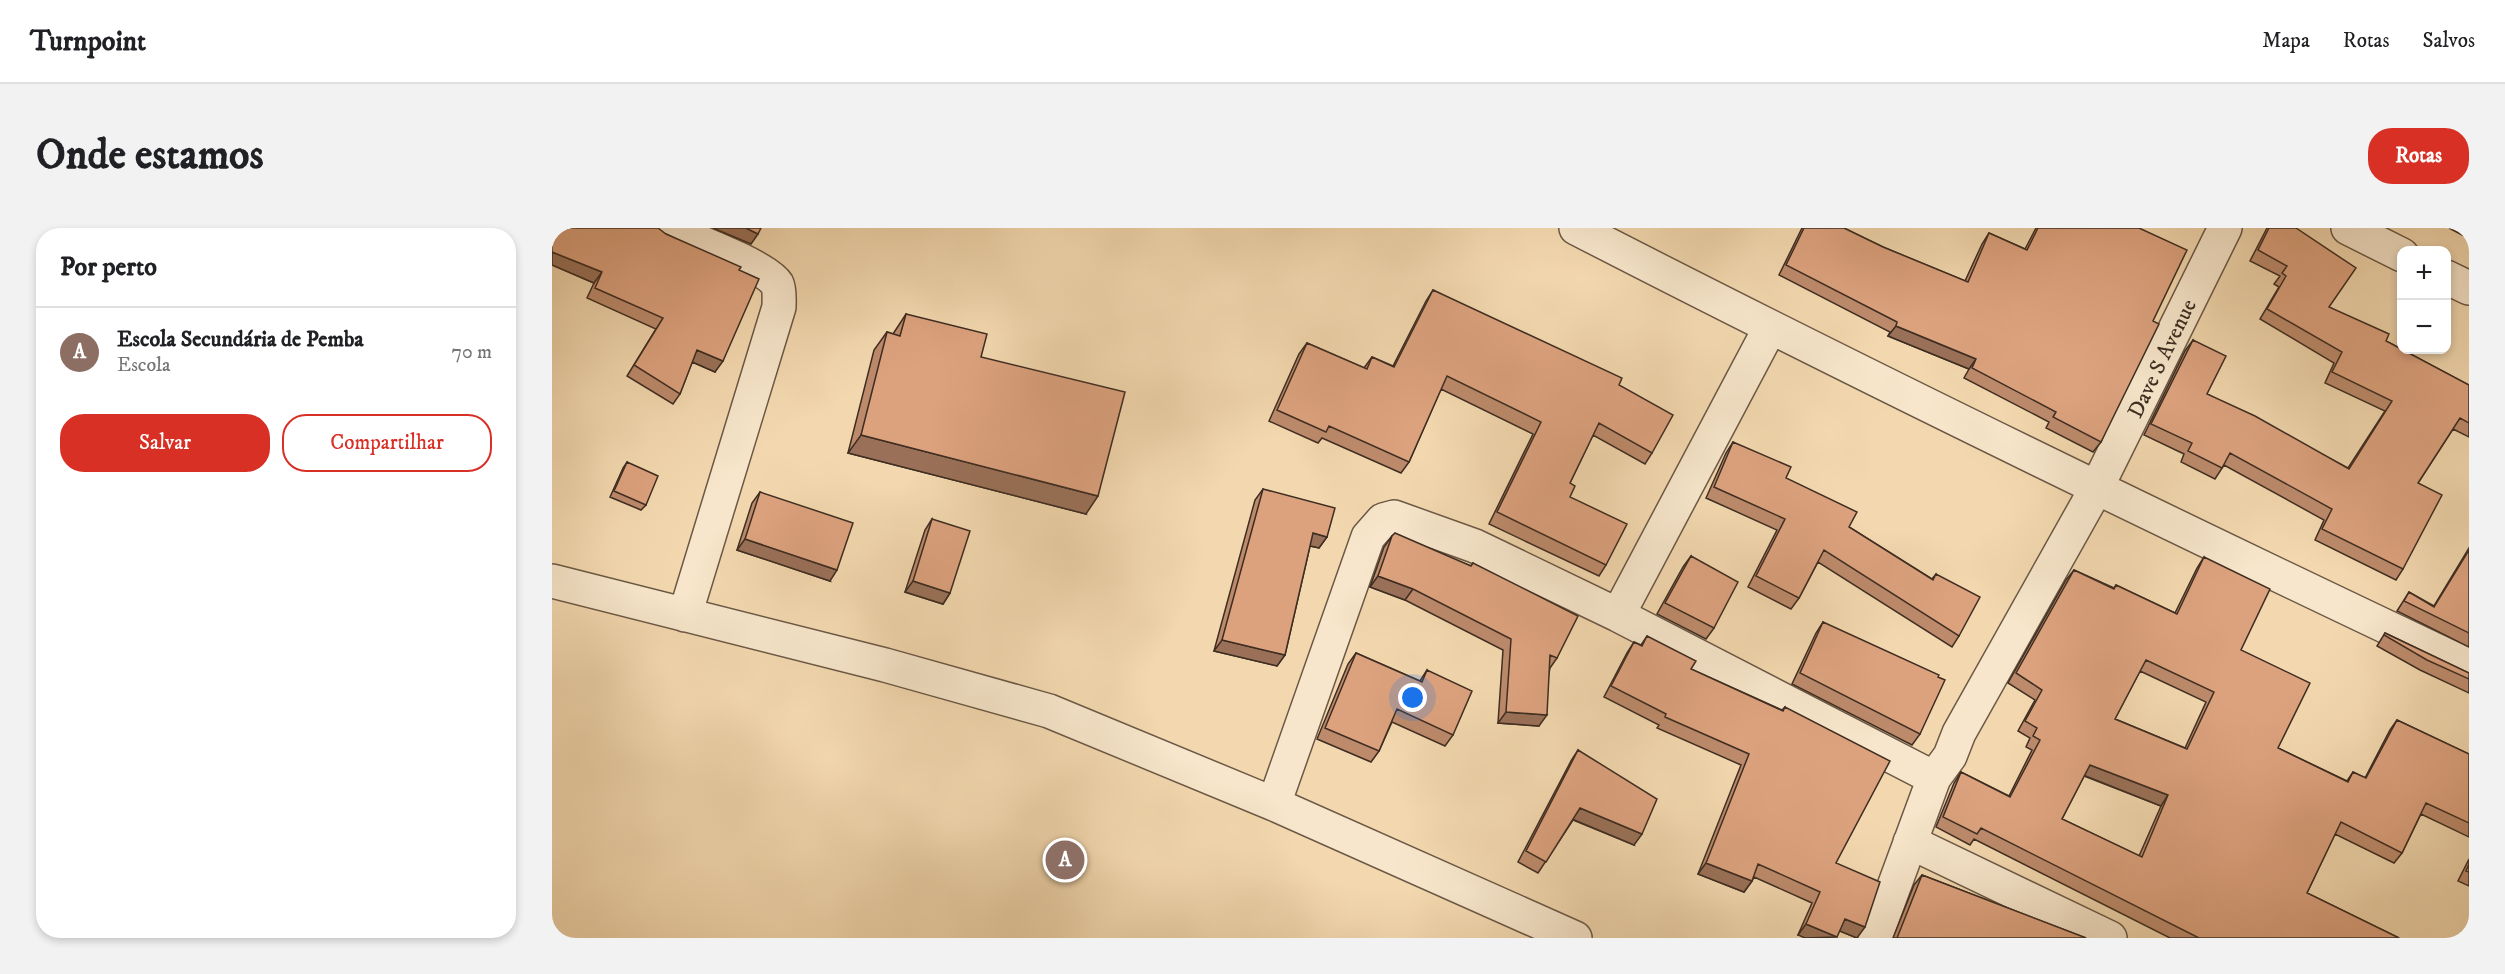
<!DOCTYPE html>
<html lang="pt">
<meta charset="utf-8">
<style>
:root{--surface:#fff;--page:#f2f2f2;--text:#202124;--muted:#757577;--line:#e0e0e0;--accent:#d93025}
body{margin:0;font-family:"IM FELL DW Pica",serif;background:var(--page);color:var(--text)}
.controls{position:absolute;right:18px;top:18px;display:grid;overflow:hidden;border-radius:12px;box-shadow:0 3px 9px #0003}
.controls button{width:54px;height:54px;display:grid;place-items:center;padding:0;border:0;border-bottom:2px solid var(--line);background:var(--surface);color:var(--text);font:30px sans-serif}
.you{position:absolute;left:861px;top:470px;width:21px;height:21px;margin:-15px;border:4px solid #fff;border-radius:50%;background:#1a73e8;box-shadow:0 0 0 9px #1a73e833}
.badge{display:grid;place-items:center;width:39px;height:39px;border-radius:50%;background:var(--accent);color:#fff;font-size:20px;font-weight:700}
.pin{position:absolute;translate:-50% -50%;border:3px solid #fff;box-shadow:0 2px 6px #0006}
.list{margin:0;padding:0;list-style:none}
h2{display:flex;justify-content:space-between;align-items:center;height:78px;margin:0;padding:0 24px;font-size:26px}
h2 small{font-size:20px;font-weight:400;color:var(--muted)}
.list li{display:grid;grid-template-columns:39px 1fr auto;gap:18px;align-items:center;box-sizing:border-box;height:90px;padding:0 24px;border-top:2px solid var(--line)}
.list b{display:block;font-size:22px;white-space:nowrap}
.list p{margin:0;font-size:20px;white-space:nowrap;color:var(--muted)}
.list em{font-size:20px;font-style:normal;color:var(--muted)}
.actions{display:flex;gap:12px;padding:18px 24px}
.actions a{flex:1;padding:14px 0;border:2px solid var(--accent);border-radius:24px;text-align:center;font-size:21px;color:var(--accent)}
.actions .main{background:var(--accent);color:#fff}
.map{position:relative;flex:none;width:1917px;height:710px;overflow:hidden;border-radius:24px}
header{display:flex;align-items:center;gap:36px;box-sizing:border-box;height:84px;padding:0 30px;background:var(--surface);border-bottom:2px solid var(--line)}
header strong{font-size:28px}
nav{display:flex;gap:33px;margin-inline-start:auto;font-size:21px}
.intro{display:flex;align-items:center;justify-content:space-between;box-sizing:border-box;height:144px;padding:0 36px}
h1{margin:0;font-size:42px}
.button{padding:15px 27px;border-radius:24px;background:var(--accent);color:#fff;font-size:21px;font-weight:700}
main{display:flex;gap:36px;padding:0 36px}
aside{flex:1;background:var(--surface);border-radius:24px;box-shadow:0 3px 9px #0003}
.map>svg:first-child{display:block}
</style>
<header>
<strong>Turnpoint</strong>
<nav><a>Mapa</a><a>Rotas</a><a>Salvos</a></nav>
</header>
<div class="intro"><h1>Onde estamos</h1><a class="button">Rotas</a></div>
<main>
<aside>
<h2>Por perto<small></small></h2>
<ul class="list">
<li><span class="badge" style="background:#8d6e63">A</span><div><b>Escola Secundária de Pemba</b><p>Escola</p></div><em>70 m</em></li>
</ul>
<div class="actions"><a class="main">Salvar</a><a>Compartilhar</a></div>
</aside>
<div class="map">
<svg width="1917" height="710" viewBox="0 0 1917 710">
<rect width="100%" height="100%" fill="#f3d8af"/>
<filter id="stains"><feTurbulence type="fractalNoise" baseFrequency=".00333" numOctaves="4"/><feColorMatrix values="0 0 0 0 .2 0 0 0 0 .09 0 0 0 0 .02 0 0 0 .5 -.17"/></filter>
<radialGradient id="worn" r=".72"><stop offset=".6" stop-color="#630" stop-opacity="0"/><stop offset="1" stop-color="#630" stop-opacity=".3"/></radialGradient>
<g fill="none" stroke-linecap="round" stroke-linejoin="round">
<!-- minor casing -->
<g stroke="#6b5845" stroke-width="36">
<path id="minor" d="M 114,0 C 136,10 214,38 225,56 C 228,62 227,72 227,79 L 133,387
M 1024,0 C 1319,152 1617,296 1917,438
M 1796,0 L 1850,27
M 1894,49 L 1917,60
M 0,353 L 333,437 L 497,483 L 722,576 L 1023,710
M 1066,387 L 1218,100
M 722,576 L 816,309 L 831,292 L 842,289 L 923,318 L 1066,387 L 1382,550
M 1358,614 L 1558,710
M 1323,710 L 1382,550 L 1398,528 L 1407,505 L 1544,261 L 1673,0"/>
</g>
<!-- minor -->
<use href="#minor" stroke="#f7e6cb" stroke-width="33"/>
</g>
<!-- wall -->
<path fill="#bd8b6c" stroke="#3e2d22" stroke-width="1.5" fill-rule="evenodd" d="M 0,0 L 114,6 L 187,42 L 163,144 L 140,134 L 128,166 L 121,176 L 75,148 L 104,101 L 35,70 L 42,55 L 0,37 Z
M 1250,0 L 1292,0 L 1331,19 L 1413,53 L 1430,16 L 1437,5 L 1473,21 L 1484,0 L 1587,0 L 1601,93 L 1549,214 L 1541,224 L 1494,200 L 1497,194 L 1412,150 L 1417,141 L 1336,108 L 1338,104 L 1227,47 Z
M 1715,0 L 1744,0 L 1777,79 L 1834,113 L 1917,157 L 1917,209 L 1901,201 L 1866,255 L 1851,341 L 1844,352 L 1763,312 L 1772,292 L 1672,237 L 1663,251 L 1629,234 L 1632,226 L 1592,207 L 1633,123 L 1641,112 L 1655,166 L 1796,240 L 1833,183 L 1773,155 L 1782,135 L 1708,91 L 1727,59 L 1722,56 L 1728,48 L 1698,33 Z
M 1897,0 L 1917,0 L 1917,1 L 1912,8 Z
M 881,62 L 1067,157 L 1100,225 L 1093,236 L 1041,207 L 1018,255 L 1018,269 L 1054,337 L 1047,348 L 937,296 L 981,206 L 889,161 L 857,234 L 849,245 L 770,210 L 766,215 L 717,193 L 747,126 L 755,115 L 812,140 L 820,129 L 841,138 L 874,73 Z
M 354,86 L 429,129 L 534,286 L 296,225 L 322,122 L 335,104 L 341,106 Z
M 1181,214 L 1234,250 L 1297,299 L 1380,351 L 1384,346 L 1407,408 L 1400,419 L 1266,334 L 1247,370 L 1239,381 L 1196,359 L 1225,302 L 1154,270 L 1174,225 Z
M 75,234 L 94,277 L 89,282 L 58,269 L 71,240 Z
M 711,261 L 775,309 L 767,320 L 758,318 L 733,427 L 725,438 L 662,423 L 703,272 Z
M 208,264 L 278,353 L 185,322 L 200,275 Z
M 380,291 L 398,365 L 391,376 L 353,364 L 373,302 Z
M 840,308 L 919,338 L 921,335 L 1005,430 L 998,440 L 987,498 L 946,495 L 951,422 L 853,372 L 818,359 L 832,319 Z
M 1917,320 L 1917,419 L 1845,383 L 1857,364 L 1882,378 Z
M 1139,328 L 1162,400 L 1154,411 L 1105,386 L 1131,339 Z
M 1652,329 L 1689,422 L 1726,520 L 1795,553 L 1801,544 L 1813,550 L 1838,502 L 1845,492 L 1917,526 L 1917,609 L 1869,586 L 1850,625 L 1842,635 L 1783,606 L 1755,665 L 1847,710 L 1618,710 L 1422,611 L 1418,617 L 1384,599 L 1402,555 L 1409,544 L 1457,568 L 1480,522 L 1474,519 L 1478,510 L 1466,503 L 1483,472 L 1456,455 L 1514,352 L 1522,342 L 1562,360 L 1564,357 L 1623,385 L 1645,340 ZM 1588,443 L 1654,474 L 1633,520 L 1563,491 ZM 1532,548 L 1609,578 L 1587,628 L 1510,591 Z
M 1271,394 L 1368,506 L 1360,517 L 1240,456 L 1264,405 Z
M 1833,405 L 1917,445 L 1917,465 L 1868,442 L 1825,418 Z
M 1095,408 L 1139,441 L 1230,482 L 1233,479 L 1284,635 L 1305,710 L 1288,703 L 1246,707 L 1260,675 L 1202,649 L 1200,653 L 1192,664 L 1146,646 L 1189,537 L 1105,500 L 1107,497 L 1052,469 L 1075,425 L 1082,414 L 1089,417 Z
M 804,425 L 868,453 L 875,442 L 901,507 L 893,518 L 840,494 L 827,523 L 819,534 L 765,511 L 796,436 Z
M 1026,522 L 1082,617 L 1021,592 L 986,645 L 966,634 L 1019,533 Z
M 1917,631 L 1917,658 L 1906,653 Z
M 1370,647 L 1534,710 L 1341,710 L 1362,657 Z"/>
<!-- shaded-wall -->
<path fill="#9a7158" stroke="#3e2d22" stroke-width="1.5" d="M 161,0 L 194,0 L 206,6 L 199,16 Z
M 0,24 L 50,44 L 42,55 L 0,37 Z
M 1344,98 L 1424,131 L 1417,141 L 1336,108 Z
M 145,122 L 171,133 L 163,144 L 138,133 Z
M 309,207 L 546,268 L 534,286 L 296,225 Z
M 761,305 L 775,309 L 767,320 L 754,317 Z
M 193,311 L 285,342 L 278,353 L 185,322 Z
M 826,348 L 861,361 L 853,372 L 818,359 Z
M 361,353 L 398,365 L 391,376 L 353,364 Z
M 670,412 L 733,427 L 725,438 L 662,423 Z
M 954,484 L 995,487 L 987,498 L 946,495 Z
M 1538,537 L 1616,567 L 1609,578 L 1531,547 Z
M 1028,580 L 1090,606 L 1082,617 L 1020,591 Z
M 1154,635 L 1200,653 L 1192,664 L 1146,646 Z
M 1293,691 L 1313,699 L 1305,710 L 1285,702 Z
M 1254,696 L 1285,709 L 1253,710 L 1246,707 Z"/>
<!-- building -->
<path fill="#dca27e" stroke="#3e2d22" stroke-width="1.5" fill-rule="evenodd" d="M 0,0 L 106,0 L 114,6 L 189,39 L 187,42 L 207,51 L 171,133 L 145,122 L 128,166 L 82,137 L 111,90 L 43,60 L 50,44 L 0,24 Z
M 194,0 L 209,0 L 206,6 Z
M 1252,0 L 1292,0 L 1331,19 L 1416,54 L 1437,5 L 1475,22 L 1486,0 L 1587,0 L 1635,22 L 1601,93 L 1607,96 L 1549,214 L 1501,189 L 1504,184 L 1420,140 L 1424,131 L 1344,98 L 1345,94 L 1234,37 Z
M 1717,0 L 1744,0 L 1804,40 L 1777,79 L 1837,106 L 1834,113 L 1917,157 L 1917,195 L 1908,190 L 1866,255 L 1890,267 L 1851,341 L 1770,301 L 1780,281 L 1678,225 L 1670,240 L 1636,223 L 1640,215 L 1599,196 L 1641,112 L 1674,128 L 1655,166 L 1703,188 L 1797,241 L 1840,173 L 1780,144 L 1790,124 L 1715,81 L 1734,48 L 1730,45 L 1735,38 L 1706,22 Z
M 881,62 L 1070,150 L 1067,157 L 1121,187 L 1100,225 L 1047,195 L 1018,255 L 1023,258 L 1018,269 L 1075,296 L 1054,337 L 945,284 L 989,194 L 895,148 L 857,234 L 777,198 L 774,204 L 725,182 L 755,115 L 815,141 L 820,129 L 842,139 Z
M 354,86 L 435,106 L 429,129 L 573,164 L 546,268 L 309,207 L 335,104 L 348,108 Z
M 1181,214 L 1239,239 L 1234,250 L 1305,284 L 1297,299 L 1381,352 L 1384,346 L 1428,369 L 1407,408 L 1272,322 L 1247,370 L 1204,348 L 1233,291 L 1162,259 Z
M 75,234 L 106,248 L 94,277 L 62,263 Z
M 711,261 L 783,280 L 775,309 L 761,305 L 733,427 L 670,412 Z
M 208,264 L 301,295 L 285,342 L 193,311 Z
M 380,291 L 418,303 L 398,365 L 361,353 Z
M 843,305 L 919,338 L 921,335 L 1026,388 L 1005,430 L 998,427 L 995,487 L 954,484 L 959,411 L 861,361 L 826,348 L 840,308 Z
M 1917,322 L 1917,405 L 1852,373 L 1857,364 L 1882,379 Z
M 1139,328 L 1186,354 L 1162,400 L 1113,375 Z
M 1652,329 L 1718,361 L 1689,422 L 1758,455 L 1726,520 L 1796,554 L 1801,544 L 1814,550 L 1845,492 L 1917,526 L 1917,595 L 1874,575 L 1850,625 L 1789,594 L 1755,665 L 1847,710 L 1647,710 L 1429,600 L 1425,606 L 1391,589 L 1409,544 L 1458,569 L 1488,512 L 1481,508 L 1485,500 L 1473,493 L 1490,462 L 1464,445 L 1522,342 L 1562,361 L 1564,357 L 1625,386 ZM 1594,432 L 1662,464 L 1635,521 L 1563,491 ZM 1538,537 L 1616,567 L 1590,629 L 1510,591 Z
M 1271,394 L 1387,447 L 1386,449 L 1393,452 L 1368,506 L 1248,445 Z
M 1833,405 L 1917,445 L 1917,451 L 1875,432 L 1832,407 Z
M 1095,408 L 1144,433 L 1139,441 L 1231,483 L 1233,479 L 1338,533 L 1284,635 L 1328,654 L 1313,699 L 1293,691 L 1285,709 L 1254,696 L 1268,664 L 1206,636 L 1200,653 L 1154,635 L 1197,526 L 1113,489 L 1114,486 L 1059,458 L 1082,414 L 1090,418 Z
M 804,425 L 870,454 L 875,442 L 920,463 L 901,507 L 845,481 L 827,523 L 773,500 Z
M 1026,522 L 1105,571 L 1090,606 L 1028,580 L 994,634 L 974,623 Z
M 1917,636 L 1917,644 L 1914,643 Z
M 1370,647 L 1534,710 L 1345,710 Z"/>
<g text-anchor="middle" stroke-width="4.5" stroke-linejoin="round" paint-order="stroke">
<!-- street labels -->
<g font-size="22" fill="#3e2d22" stroke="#f7e6cb">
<text transform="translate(1609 130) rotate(-64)" y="8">Dave S Avenue</text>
</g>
</g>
<rect width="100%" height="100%" filter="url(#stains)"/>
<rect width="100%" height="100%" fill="url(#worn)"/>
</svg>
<div class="controls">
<button>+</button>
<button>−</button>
</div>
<div class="you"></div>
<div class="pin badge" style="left:513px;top:632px;background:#8d6e63">A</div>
</div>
</main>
